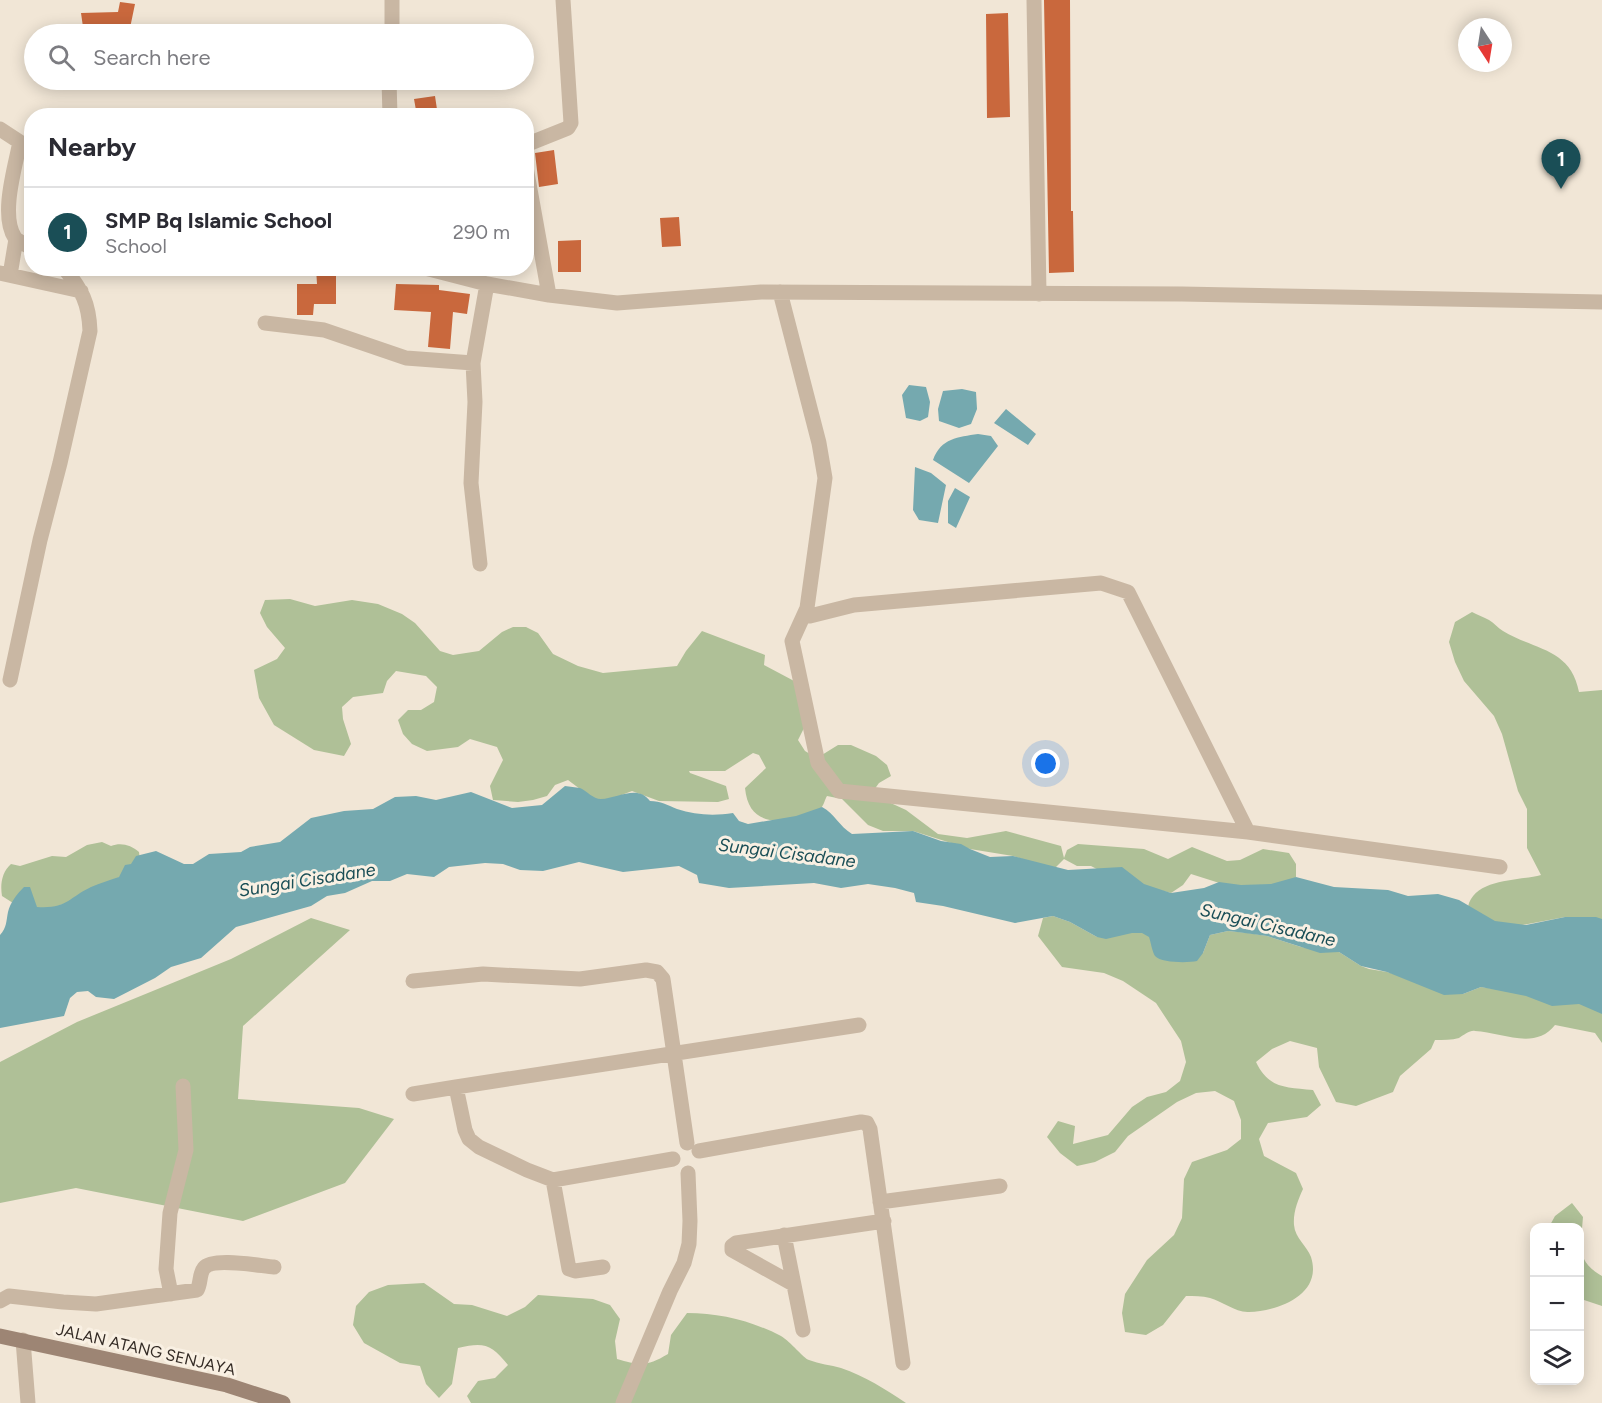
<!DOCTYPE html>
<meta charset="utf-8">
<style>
:root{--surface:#fff;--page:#f2f2f3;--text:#2b2b33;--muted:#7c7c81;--line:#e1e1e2;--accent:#1a4e56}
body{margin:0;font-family:Figtree,sans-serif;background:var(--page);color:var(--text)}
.controls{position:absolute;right:18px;bottom:18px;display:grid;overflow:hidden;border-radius:12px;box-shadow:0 3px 15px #0003}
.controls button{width:54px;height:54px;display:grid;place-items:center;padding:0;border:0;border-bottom:2px solid var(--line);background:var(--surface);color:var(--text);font:30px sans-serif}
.compass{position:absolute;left:1458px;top:18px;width:54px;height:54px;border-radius:50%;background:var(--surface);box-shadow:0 3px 15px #0003;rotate:168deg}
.you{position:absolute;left:1046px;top:764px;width:21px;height:21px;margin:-15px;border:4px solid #fff;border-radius:50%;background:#1a73e8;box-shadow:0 0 0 9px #1a73e833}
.badge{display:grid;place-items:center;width:39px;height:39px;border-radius:50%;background:var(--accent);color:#fff;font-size:20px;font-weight:700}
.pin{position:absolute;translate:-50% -50px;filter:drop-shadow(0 2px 3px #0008)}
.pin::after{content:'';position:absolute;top:32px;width:21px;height:18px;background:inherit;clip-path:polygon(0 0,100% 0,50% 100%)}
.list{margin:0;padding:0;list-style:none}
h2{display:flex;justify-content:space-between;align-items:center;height:78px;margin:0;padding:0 24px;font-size:26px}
h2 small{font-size:20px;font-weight:400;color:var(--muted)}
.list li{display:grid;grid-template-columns:39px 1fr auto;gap:18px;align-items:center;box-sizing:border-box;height:90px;padding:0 24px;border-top:2px solid var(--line)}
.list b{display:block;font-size:22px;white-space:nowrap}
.list p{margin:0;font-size:20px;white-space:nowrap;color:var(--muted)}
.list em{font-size:20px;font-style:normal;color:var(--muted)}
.icon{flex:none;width:33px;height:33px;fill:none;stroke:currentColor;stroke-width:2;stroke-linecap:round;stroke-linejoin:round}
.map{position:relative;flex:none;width:1602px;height:1403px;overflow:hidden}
.search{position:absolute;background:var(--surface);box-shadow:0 3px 15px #0003;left:24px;top:24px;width:510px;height:66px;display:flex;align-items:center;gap:15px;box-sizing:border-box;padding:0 21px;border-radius:33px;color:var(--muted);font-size:22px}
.panel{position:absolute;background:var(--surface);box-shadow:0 3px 15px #0003;left:24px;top:108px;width:510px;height:168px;border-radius:24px}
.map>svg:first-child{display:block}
</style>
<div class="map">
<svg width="1602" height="1403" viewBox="0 0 1602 1403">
<rect width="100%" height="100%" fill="#f1e6d6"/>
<!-- green -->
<path fill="#afc097" d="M 290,599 L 315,606 L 352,600 L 378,604 L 402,614 L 415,623 L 440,651 L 453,655 L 479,651 L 502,632 L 513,627 L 526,627 L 538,633 L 553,654 L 578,666 L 603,673 L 677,666 L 686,651 L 702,631 L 765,655 L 764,665 L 796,682 L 811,714 L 798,740 L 805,751 L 817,758 L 838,745 L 851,745 L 876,756 L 887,765 L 891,776 L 879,783 L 871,794 L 906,810 L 938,834 L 967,838 L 1006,831 L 1061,846 L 1064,858 L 1067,850 L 1078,844 L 1144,849 L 1168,859 L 1192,847 L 1227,861 L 1240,860 L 1263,849 L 1289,853 L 1296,864 L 1296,877 L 1287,887 L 1232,887 L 1191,874 L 1183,885 L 1171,893 L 1116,879 L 1091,866 L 1077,866 L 1064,859 L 1054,869 L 1013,856 L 970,849 L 913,831 L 883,831 L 868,825 L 842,799 L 827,796 C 825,799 824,805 821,808 C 814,815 805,817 795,819 C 768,824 748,819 745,788 L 766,768 L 759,755 L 753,753 L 725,771 L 689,771 L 690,773 L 726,786 L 729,799 L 718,802 L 659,801 L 632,791 L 606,801 L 590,800 L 580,789 L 568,780 L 555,785 L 547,796 L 533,800 L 518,802 L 493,800 L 490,786 L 503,760 L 497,747 L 470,739 L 458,747 L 427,751 L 412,744 L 403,734 L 398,720 L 408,710 L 421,710 L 434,702 L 437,687 L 426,676 L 396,671 L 387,681 L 383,693 L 353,697 L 342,707 L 343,719 L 351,744 L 344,756 L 314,750 L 274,725 L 259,698 L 254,670 L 277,659 L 285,648 L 267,627 L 260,613 L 265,600 Z
M 1472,612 C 1477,615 1484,617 1489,620 C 1494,623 1498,628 1503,631 C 1534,650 1571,648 1579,692 L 1602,690 L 1602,922 L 1565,917 L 1506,928 L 1468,907 C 1474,878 1519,881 1541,875 L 1527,848 L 1527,809 L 1518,791 L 1502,734 L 1494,716 L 1464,681 L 1455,662 L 1449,642 L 1455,622 Z
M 102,842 L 111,846 C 121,842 131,845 139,852 L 140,861 L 109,885 L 77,901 L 60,905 L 54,912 L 13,903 L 2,896 C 0,884 2,872 11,864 L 20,866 L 52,856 L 66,857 L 87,845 Z
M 1053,916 L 1070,922 L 1097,937 L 1142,927 L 1203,953 L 1210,935 L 1228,931 L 1248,933 L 1267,936 L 1301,947 L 1339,952 L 1361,966 L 1369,969 L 1387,972 L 1463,994 L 1481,987 L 1602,1004 L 1602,1043 L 1595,1033 L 1555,1025 C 1535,1051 1501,1032 1475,1031 C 1470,1030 1464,1035 1459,1038 C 1452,1040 1443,1040 1435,1040 L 1431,1049 L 1400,1076 L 1393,1092 L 1356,1106 L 1336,1102 L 1319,1067 L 1317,1048 L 1290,1041 L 1272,1049 L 1256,1062 C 1269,1089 1286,1087 1313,1090 L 1321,1105 L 1307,1117 L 1268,1123 L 1259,1139 L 1264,1156 L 1296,1173 L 1303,1189 C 1298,1200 1293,1212 1294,1225 C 1295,1238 1307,1246 1311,1257 C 1323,1295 1278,1311 1249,1312 C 1236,1313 1222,1301 1210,1298 C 1202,1296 1194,1296 1186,1296 L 1163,1325 L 1146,1335 L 1125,1332 L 1122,1313 L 1125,1294 L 1147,1260 L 1174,1235 L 1182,1218 L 1184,1179 L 1192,1162 L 1227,1150 L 1241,1139 L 1241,1120 L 1234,1101 L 1215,1091 L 1196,1093 L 1177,1102 L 1128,1136 L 1115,1152 L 1095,1162 L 1077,1166 L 1060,1153 L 1047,1137 L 1058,1121 L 1075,1126 L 1073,1144 L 1108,1135 L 1132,1107 L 1147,1097 L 1166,1092 L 1180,1081 L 1186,1062 L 1181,1041 L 1156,1003 L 1123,981 L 1104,973 L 1062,967 L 1038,936 L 1043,918 Z
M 311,918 L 350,930 L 243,1026 L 238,1099 L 359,1108 L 394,1119 L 345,1183 L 243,1221 L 76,1188 L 0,1203 L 0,1062 L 77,1022 L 231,959 Z
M 1572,1203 L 1583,1217 C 1581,1244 1575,1261 1602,1276 L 1602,1306 L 1584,1300 L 1580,1301 L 1580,1228 L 1549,1227 L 1555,1216 Z
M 424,1283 L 454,1304 L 472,1305 L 507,1316 L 525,1307 L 538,1295 L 593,1299 L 610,1305 L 620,1319 L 615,1341 L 617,1359 C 640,1366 648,1366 668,1354 L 671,1335 L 687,1313 C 720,1313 752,1321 781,1336 C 791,1342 803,1358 809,1360 C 819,1364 831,1365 841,1368 C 865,1376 885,1389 906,1403 L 471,1403 L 467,1396 L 478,1381 L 495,1378 L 508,1365 C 491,1344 484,1342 458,1348 L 452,1384 L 439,1398 L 426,1384 L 420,1366 L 400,1363 L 364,1343 L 353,1325 L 356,1306 L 369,1292 L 388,1285 Z"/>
<!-- water -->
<path fill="#75a9af" d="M 909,385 L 926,387 L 930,402 L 928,417 L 920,421 L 906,418 L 902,395 Z
M 962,389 L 976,392 L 977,409 L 971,424 L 959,428 L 939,421 L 938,409 L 943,391 Z
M 1006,409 L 1036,434 L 1028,445 L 994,423 Z
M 978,434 L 991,436 L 998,446 L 969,483 L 933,460 C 941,438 958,437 978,434 Z
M 915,467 L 931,473 L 946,485 L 938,523 L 919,520 L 913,510 Z
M 955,488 L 970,497 L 956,528 L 948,523 L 948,501 Z
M 565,786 C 570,787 575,787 580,788 C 587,791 593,799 601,799 C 618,798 638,784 650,801 C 661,801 667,805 677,809 C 695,815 714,816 733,813 L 739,821 L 748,824 L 796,816 L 822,807 C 835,814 839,826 852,834 L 913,831 L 941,841 L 961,844 L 970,849 L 990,857 L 1013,856 L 1068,870 L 1122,867 L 1144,884 L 1171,893 L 1204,888 L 1219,882 L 1241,885 L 1271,884 L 1296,877 L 1334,887 L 1388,890 L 1408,896 L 1438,894 L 1459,900 L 1495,921 L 1526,925 L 1565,917 L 1596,917 L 1602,919 L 1602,1014 L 1579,1004 L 1552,1006 L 1526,996 L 1481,987 L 1463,994 L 1444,995 L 1387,972 L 1361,966 L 1339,952 L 1320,953 L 1267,936 L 1237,932 L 1228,931 L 1210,935 L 1203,953 L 1197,961 C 1188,963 1161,963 1155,956 C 1152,951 1151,943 1149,937 L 1142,933 L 1132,933 L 1106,939 L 1097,937 L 1070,922 L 1053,916 L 1015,923 L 943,906 L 916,902 L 914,893 L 895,888 L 868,884 L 841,888 L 814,883 L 729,888 L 699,883 L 697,875 L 679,866 L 623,872 L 579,862 L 543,871 L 520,870 L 503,864 L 485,863 L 449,867 L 434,877 L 407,874 L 390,881 L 372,881 L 345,893 L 327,896 L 311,906 L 236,927 L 201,958 L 171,967 L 155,978 L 114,999 L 96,997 L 88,991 L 77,992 L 70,998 L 64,1016 L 0,1028 L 0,935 C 7,927 6,922 8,912 C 10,903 17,894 24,887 L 30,887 L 37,907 C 67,909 68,898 91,887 C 100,883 110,880 119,877 L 125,865 L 131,864 L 136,856 L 156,851 L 184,864 L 193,864 L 209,854 L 241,852 L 250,847 L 280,842 L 311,818 L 344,811 L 373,809 L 395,797 L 416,796 L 436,800 L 471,792 L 512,808 L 542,805 Z"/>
<!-- building -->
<path fill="#c9683d" d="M 1044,0 L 1070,0 L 1071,211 L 1073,211 L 1074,272 L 1049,273 Z
M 120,2 L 135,4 L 130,28 L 106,24 L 106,34 L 84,34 L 81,13 L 118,12 Z
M 1008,13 L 1010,117 L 987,118 L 986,14 Z
M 435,96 L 438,116 L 417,116 L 414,99 Z
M 554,150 L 558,184 L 539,187 L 535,153 Z
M 679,217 L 681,246 L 662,247 L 660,218 Z
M 581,240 L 581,272 L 558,272 L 558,241 Z
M 316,268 L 336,268 L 336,304 L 314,304 L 313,315 L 297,315 L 297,284 L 317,284 Z
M 396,284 L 439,285 L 439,290 L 470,294 L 467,314 L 453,312 L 450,349 L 428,347 L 431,312 L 394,310 Z"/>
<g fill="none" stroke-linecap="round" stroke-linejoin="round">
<!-- street -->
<path stroke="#c9b7a3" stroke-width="15" d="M 1034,0 L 1039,294
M 392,34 L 392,0
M 389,80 L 390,116
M 0,129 L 32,150
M 20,142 C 15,167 0,216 15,238 C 19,242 27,245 32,248
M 526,147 L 528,144 L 568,128 L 571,123 L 563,0
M 526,167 L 549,295
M 425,268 L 487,284 L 549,295 L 617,303 L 761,292 L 1182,294 L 1602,302
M 0,273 L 81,291
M 10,275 L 16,239
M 780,292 L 819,443 L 825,478 L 807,608 L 810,616 L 854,605 L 1101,583 L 1128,592 L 1248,832 L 1500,867
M 265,323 L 324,330 L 406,358 L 473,363
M 480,564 L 471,483 L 475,402 L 473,363 L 487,284
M 807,608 L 792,641 L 818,763 L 839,791 L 1248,832
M 10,680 L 40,540 L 60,463 L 90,331 C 89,303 82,290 64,268
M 413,981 L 483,974 L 580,979 L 646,970 L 657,972 L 663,979 L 687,1143
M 413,1094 L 456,1087
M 699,1151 L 861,1122 L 867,1123 L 870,1129 L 903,1363
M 673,1159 L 553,1180 L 527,1170 L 479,1147 L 469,1139 L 465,1130 L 456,1087 L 859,1025
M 553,1180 L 569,1269 L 575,1271 L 603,1267
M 880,1202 L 1000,1186
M 784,1235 L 803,1330
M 793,1284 L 732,1250 L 732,1246 L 736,1243 L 884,1221
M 171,1294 L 166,1269 L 170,1213 L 186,1150 L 183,1086
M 0,1301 L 9,1296 L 63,1302 L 96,1304 L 197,1290 C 201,1284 199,1274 204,1268 C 213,1257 260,1266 274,1267
M 23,1340 L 28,1403
M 623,1403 L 670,1291 L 684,1263 L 689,1244 L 690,1221 L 688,1173"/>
<!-- secondary -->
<path stroke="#9d8574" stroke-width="15" d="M 0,1336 L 227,1385 L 283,1403"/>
</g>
<g text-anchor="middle" stroke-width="6" stroke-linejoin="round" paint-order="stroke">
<!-- street labels -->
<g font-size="16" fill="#342b25" stroke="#f9f0e3">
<text transform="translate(146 1349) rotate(13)" y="6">JALAN ATANG SENJAYA</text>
</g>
<!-- water labels -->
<g font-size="18" font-style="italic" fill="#1a4e56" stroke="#f9f0e3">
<text transform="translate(787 853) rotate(7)" y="6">Sungai Cisadane</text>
<text transform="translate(307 880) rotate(-9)" y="6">Sungai Cisadane</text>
<text transform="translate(1268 925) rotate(13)" y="6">Sungai Cisadane</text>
</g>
</g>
</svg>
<div class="controls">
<button>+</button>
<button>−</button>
<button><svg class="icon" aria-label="layers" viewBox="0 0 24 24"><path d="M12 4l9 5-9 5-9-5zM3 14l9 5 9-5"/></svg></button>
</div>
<svg class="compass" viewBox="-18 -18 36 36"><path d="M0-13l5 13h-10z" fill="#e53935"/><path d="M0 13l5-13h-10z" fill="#7c7c81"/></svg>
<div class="you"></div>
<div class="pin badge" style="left:1561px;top:189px">1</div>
<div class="search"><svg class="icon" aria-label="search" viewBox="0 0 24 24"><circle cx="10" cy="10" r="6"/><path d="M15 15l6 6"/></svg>Search here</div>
<section class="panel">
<h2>Nearby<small></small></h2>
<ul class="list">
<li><span class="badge">1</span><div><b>SMP Bq Islamic School</b><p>School</p></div><em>290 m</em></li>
</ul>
</section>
</div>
